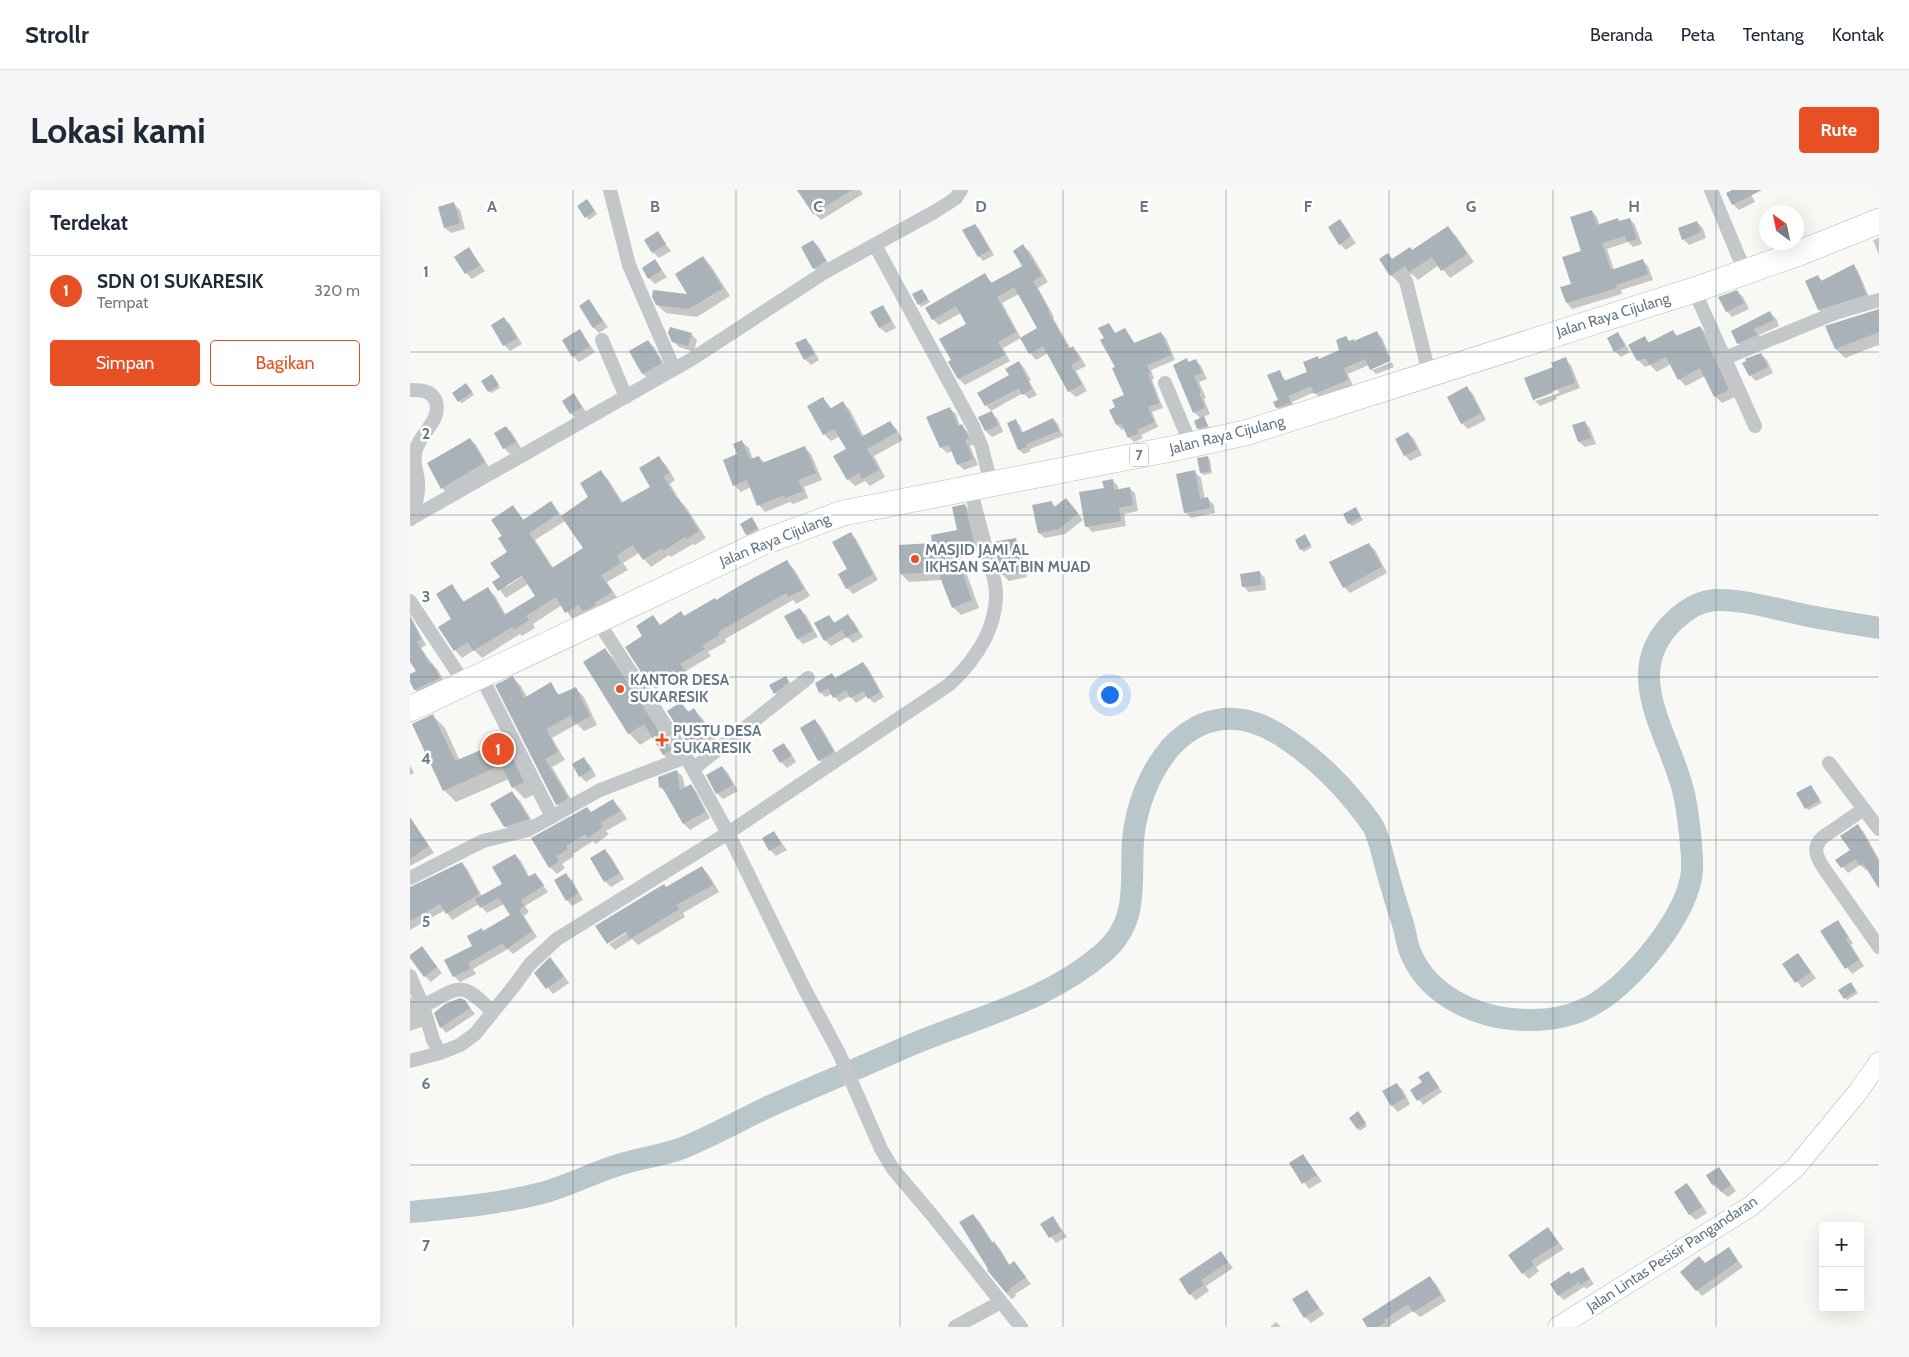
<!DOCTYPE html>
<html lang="id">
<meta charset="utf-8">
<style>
:root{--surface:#fff;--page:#f6f6f7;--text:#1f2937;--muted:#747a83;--line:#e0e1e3;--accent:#e75025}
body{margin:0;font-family:Cabin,sans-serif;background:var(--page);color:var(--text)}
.controls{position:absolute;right:15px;bottom:15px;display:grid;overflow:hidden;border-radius:5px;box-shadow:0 5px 20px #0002}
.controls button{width:45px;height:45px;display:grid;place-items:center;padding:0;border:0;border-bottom:1px solid var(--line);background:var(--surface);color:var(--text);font:25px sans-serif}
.compass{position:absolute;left:1349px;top:15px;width:45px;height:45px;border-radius:50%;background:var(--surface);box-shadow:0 5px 20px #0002;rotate:327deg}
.you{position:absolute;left:699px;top:504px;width:18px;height:18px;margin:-12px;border:4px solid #fff;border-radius:50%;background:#1a73e8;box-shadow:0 0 0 8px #1a73e833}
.badge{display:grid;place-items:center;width:32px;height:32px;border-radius:50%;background:var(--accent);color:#fff;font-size:16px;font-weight:700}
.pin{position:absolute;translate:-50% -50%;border:2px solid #fff;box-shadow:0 1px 5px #0006}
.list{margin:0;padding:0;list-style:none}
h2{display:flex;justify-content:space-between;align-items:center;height:65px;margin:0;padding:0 20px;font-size:21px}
h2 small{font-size:16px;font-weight:400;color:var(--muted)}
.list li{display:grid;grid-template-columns:32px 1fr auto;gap:15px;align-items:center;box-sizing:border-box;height:70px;padding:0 20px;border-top:1px solid var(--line)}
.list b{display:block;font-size:19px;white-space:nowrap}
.list p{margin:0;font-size:16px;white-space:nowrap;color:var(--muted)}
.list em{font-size:16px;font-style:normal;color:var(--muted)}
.actions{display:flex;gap:10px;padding:15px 20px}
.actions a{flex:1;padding:11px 0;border:1px solid var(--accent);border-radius:5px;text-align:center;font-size:18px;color:var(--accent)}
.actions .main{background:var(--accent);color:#fff}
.map{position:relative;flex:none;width:1469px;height:1137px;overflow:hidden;border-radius:5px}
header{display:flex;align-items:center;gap:30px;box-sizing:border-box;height:70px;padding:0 25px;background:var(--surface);border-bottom:1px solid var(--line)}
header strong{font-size:24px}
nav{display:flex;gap:28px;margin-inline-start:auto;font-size:18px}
.intro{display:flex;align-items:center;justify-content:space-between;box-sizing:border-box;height:120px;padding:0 30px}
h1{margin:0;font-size:35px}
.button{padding:12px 22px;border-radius:5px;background:var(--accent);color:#fff;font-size:18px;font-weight:700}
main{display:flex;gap:30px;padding:0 30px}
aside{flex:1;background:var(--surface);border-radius:5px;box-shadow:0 5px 20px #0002}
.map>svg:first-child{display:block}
</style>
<header>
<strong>Strollr</strong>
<nav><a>Beranda</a><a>Peta</a><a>Tentang</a><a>Kontak</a></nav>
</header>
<div class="intro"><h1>Lokasi kami</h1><a class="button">Rute</a></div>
<main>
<aside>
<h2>Terdekat<small></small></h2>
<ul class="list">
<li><span class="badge">1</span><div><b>SDN 01 SUKARESIK</b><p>Tempat</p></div><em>320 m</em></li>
</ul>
<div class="actions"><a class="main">Simpan</a><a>Bagikan</a></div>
</aside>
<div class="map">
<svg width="1469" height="1137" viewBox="0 0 1469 1137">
<rect width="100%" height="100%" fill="#f8f8f5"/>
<!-- shadow -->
<path fill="#0003" fill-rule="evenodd" d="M 389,0 L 450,0 L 453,4 L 411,30 L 404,23 Z
M 1325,0 L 1339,0 L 1345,12 L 1329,20 L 1323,14 Z
M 179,13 L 187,24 L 179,30 L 169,17 Z
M 44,14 L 50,20 L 55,39 L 41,43 L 35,38 Z
M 1181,21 L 1187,27 L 1190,36 L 1220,29 L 1225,35 L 1232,54 L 1223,57 L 1218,52 L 1197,59 L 1204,80 L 1232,70 L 1238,76 L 1243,90 L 1211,100 L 1212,104 L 1162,119 L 1157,113 L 1152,98 L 1162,95 L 1173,61 Z
M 930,31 L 946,53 L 936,60 L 930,54 Z
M 1287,32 L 1293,38 L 1296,48 L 1279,55 L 1273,49 Z
M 565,35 L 569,39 L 584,65 L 573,71 L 569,66 Z
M 1038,38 L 1046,46 L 1064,72 L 1040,88 L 1029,75 L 1008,90 L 1002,84 L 989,93 L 981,85 L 978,64 L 983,70 L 1003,61 Z
M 247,43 L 261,61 L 249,68 L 243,62 Z
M 1469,48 L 1469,65 L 1463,50 Z
M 403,51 L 409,57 L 421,78 L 410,84 L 404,78 Z
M 613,56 L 620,62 L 638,92 L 628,98 L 644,127 L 643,128 L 661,159 L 663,158 L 669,164 L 676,176 L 666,181 L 677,201 L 666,207 L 659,201 L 638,163 L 626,170 L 620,163 L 612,148 L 629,139 L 609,104 L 592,113 L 611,148 L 593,158 L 600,171 L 555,195 L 549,189 L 540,172 L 542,171 L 557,135 L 551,123 L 529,135 L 523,129 L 575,85 L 582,93 L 614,76 Z
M 59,59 L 75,81 L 62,89 L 56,83 Z
M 293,68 L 301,76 L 320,106 L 287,127 L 256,123 L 247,115 L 280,105 Z
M 245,71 L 257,87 L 245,94 L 239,88 Z
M 1444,76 L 1448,81 L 1460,109 L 1414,124 L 1409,120 L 1397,92 L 1408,87 L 1413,92 Z
M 512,100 L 520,112 L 511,117 L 509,114 Z
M 1327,101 L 1333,107 L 1339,119 L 1322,127 L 1317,121 Z
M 179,111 L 198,137 L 189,143 L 183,137 Z
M 472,117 L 478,123 L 486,138 L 476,143 L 470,138 L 462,123 Z
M 1469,120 L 1469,157 L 1468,155 L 1435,168 L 1426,159 L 1417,137 Z
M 1360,123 L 1366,128 L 1369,136 L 1349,145 L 1352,151 L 1334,159 L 1328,153 Z
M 94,129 L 100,134 L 112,154 L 100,161 L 94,155 Z
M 698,134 L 706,144 L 715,139 L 725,154 L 751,143 L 756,148 L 765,170 L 741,180 L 744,188 L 742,190 L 753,218 L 742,222 L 748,237 L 731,245 L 733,248 L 724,252 L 719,247 L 715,238 L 712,240 L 707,235 L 707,218 L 715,206 L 707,177 L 695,148 Z
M 1290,137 L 1297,144 L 1325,207 L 1312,213 L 1305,206 L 1295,186 L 1276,196 L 1269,189 L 1261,174 L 1247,182 L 1240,175 L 1235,177 L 1228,170 L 1235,148 L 1240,153 L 1263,141 L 1268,147 Z
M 170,141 L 185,162 L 169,172 L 163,166 Z
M 967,143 L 972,148 L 981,169 L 962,177 L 962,180 L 959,175 L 938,184 L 943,196 L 910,209 L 905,202 L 882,212 L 885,218 L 872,223 L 867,217 L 869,211 L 869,182 L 877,192 L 899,182 L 908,168 L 910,170 L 931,160 L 936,147 L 940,152 L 943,150 L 945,152 Z
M 281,144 L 287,150 L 284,162 L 269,157 L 263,151 Z
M 1208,144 L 1213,150 L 1220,162 L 1211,167 L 1205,161 Z
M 395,149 L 401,155 L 409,170 L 401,175 L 395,169 Z
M 238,151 L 244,157 L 257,179 L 239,190 L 233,184 L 220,162 Z
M 1351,164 L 1357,170 L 1363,183 L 1346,191 L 1340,185 Z
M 1155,169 L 1161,175 L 1170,198 L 1146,207 L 1147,209 L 1130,216 L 1124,210 L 1116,188 L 1144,178 ZM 1148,200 L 1149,203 L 1125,211 L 1125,208 Z
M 777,170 L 780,173 L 786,170 L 791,176 L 797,189 L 789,192 L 796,208 L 794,209 L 800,224 L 793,227 L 800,239 L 791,241 L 788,238 L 791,229 L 784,222 Z
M 609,172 L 614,178 L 621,190 L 619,191 L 627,205 L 619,209 L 613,203 L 581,221 L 576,215 L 600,186 Z
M 982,172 L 984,177 L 966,184 L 962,180 Z
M 84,188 L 90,198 L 81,203 L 79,201 Z
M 59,197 L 64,205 L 52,213 L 49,211 Z
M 1057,198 L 1063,204 L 1076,230 L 1058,239 L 1052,233 L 1039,207 Z
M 164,205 L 177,223 L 167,229 L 161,223 Z
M 413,208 L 422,219 L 433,213 L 440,220 L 454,247 L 480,232 L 487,240 L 493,250 L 464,266 L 475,287 L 460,296 L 455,291 L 445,296 L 438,289 L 437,260 L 430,246 L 421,251 L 414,244 Z
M 540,219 L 546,224 L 550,236 L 557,241 L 564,254 L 560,256 L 568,275 L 554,280 L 548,274 L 543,261 L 537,263 L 531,257 Z
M 582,223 L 588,229 L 593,242 L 582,247 L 576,241 L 570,228 Z
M 643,229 L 648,234 L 653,246 L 620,259 L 621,261 L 614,264 L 609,260 L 599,233 L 605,231 L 610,235 L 613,243 Z
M 1174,232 L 1180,238 L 1186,254 L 1175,257 L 1169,252 Z
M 96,237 L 102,243 L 111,258 L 100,264 L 94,258 L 85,244 Z
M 998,243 L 1004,249 L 1012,265 L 1000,271 L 995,265 Z
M 60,249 L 66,255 L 80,279 L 38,304 L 32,298 Z
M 332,252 L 339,258 L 343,270 L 349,267 L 355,273 L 395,258 L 401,264 L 412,290 L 394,297 L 398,308 L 383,314 L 380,312 L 355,322 L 349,315 L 341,297 L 331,302 L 324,295 Z
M 797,267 L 800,270 L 802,283 L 794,285 L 791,283 Z
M 249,268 L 256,275 L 265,290 L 260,294 L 270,311 L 276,317 L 296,348 L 285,355 L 283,354 L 261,367 L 259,365 L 241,377 L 229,363 L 213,373 L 218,380 L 197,392 L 208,409 L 163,430 L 152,415 L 123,434 L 125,438 L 112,446 L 110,444 L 72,468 L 64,460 L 52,468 L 45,460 L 42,396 L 55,413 L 78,399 L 85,406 L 96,425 L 127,407 L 118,394 L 96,408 L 84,392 L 91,388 L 98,363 L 94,346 L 103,317 L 114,330 L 141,313 L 152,327 L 180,307 L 190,282 L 198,289 L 213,313 L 241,297 ZM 155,331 L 175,359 L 144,379 L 125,350 ZM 116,381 L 118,383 L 96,397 L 96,394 Z
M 785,282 L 791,288 L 795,309 L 798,309 L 804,315 L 805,323 L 781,328 L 775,322 Z
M 0,287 L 6,299 L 0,320 Z
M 702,290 L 708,296 L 708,300 L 719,298 L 725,303 L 728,321 L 714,324 L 716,336 L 682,342 L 677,336 Z
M 641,312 L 646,317 L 661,315 L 673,330 L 655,344 L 635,348 L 629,343 Z
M 555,315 L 563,323 L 572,361 L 553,364 L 553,368 L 551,368 L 569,418 L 551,425 L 543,417 L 533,390 L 499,392 L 491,384 L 524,354 L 548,341 Z
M 948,322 L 953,330 L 942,336 L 939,333 Z
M 342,329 L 350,341 L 339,346 L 337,344 Z
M 440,343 L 446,349 L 468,390 L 443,404 L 437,398 Z
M 895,346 L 902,357 L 894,362 L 891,359 Z
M 605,349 L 611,355 L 617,387 L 599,391 L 593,385 Z
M 959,355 L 965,360 L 977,383 L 940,403 L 934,397 Z
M 377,372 L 384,379 L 400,406 L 386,414 L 383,410 L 315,449 L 316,452 L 298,462 L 301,466 L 276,481 L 281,489 L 269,497 L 261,489 L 246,499 L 239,492 L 234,446 L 243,427 L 251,436 L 271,423 L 275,427 L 307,411 Z
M 849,382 L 855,388 L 856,400 L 839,402 L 833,396 Z
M 390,419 L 396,425 L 408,447 L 393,454 L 388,449 Z
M 0,425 L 16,455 L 11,458 L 22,474 L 28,480 L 35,494 L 11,505 L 5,500 L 0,489 L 0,485 L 8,481 L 0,469 Z
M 419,426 L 425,433 L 438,426 L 444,432 L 453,447 L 443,453 L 437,447 L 421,456 L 415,450 Z
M 195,460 L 206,471 L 272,572 L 266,576 L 254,565 L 243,547 L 230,555 L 219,543 Z
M 453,473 L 458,478 L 474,507 L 464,513 L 457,506 L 446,513 L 440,506 L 429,512 L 422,504 L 415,507 L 410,502 L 407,493 L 422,485 L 426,489 Z
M 103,488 L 111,496 L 117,507 L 140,494 L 150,506 L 166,499 L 174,507 L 187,535 L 174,541 L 167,534 L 142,548 L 155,570 L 142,577 L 165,616 L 154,622 L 147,614 Z
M 375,488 L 381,493 L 371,509 L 365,503 Z
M 271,514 L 280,523 L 284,520 L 293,529 L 308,553 L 293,563 L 288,558 L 286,559 L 277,550 L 258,522 Z
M 23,526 L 35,538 L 50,571 L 93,552 L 105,564 L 125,604 L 115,609 L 103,597 L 99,589 L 46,612 L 34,600 Z
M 405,531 L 411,537 L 429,568 L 415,576 L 409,570 L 391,539 Z
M 374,555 L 380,561 L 386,572 L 377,578 L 371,572 Z
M 174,569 L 180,575 L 186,586 L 176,592 L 170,586 Z
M 0,575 L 4,583 L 0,585 Z
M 312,577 L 318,583 L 328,601 L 313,609 L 307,603 Z
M 267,581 L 273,587 L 275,599 L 281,595 L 286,601 L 300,628 L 280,640 L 274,634 L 257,603 L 250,597 Z
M 1403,599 L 1412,613 L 1399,620 L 1396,618 Z
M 101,602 L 110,611 L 127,639 L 104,645 L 95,636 Z
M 203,611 L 210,618 L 217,629 L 196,641 L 199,644 L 186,654 L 183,651 L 163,664 L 164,666 L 152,674 L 155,678 L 147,684 L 140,677 L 123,649 L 182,623 Z
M 0,628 L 24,663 L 0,676 Z
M 1447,636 L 1453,641 L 1469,669 L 1469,695 L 1458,679 L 1456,680 L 1450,675 L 1438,683 L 1427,670 L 1441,661 Z
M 364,643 L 377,660 L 366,666 L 360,660 Z
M 195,661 L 201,667 L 214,689 L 201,697 L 195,691 L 182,669 Z
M 105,665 L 111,671 L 120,688 L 125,684 L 138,702 L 115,716 L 119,722 L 114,726 L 127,747 L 103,764 L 98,759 L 63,779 L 66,784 L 50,792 L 44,786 L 74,742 L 102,725 L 94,714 L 77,723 L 69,714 L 42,730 L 35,720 L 0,740 L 0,698 L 52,673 L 57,679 L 72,706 L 94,695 Z
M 292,678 L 299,685 L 309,702 L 273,723 L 275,727 L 228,755 L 222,749 L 205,760 L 199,754 L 222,739 L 256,698 Z
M 156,685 L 162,690 L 173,710 L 162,716 L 157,710 Z
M 1428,732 L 1433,738 L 1443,753 L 1441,755 L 1454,776 L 1442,784 L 1426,762 Z
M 17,764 L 32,783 L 21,792 L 15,786 Z
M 1388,764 L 1406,788 L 1392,798 L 1374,774 Z
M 146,775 L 159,793 L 143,804 L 126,783 Z
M 1443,796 L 1448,803 L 1437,810 L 1435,808 Z
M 0,806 L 6,815 L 14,836 L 0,841 Z
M 55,811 L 65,824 L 36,843 L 31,837 Z
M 1018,882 L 1032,902 L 1013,915 L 1002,900 L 1013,892 Z
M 987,894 L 993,900 L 1000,914 L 988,922 L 982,916 L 974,902 Z
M 950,925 L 957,936 L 950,941 L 948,939 Z
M 893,966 L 912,991 L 899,999 L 881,974 Z
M 1309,978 L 1326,1001 L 1318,1007 L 1303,995 L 1297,986 Z
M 1277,995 L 1283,1001 L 1297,1023 L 1286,1030 L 1280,1025 L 1265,1002 Z
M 563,1025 L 569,1031 L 583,1053 L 590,1059 L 600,1076 L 604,1073 L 621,1094 L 605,1104 L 606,1106 L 602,1109 L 596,1103 Z
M 643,1028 L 657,1047 L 646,1053 L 632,1035 Z
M 1138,1039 L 1154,1059 L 1126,1077 L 1129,1081 L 1119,1089 L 1113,1083 Z
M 1319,1059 L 1333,1077 L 1292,1106 L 1272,1082 L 1295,1074 Z
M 811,1063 L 823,1078 L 796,1096 L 799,1101 L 786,1110 L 780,1104 Z
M 1173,1079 L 1184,1094 L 1176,1099 L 1174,1097 L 1154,1110 L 1149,1105 L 1161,1086 Z
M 1020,1088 L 1026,1094 L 1036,1111 L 1010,1127 L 1003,1121 L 979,1136 L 980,1137 L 958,1137 Z
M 897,1101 L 914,1124 L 901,1133 L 895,1127 Z
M 866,1132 L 871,1137 L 860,1137 Z"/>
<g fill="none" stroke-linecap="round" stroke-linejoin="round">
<!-- river -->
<path stroke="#b9c6ca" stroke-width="22" d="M 0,1022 C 44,1018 89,1014 132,1003 C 157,996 181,984 205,976 C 226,969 249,966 270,959 C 301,947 330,930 360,916 C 408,895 456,875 503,854 C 568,827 639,810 693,763 C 730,731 720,693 723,650 C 726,617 739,583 760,558 C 772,545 789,533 807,530 C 834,525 858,536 879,551 C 904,568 925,588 944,611 C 951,620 959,629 964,638 C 970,651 973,667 977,681 C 982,699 987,716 993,734 C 996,744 997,757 1002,766 C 1019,804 1062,825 1101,829 C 1131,832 1160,829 1186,813 C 1223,791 1278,725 1282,681 C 1283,664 1278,622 1274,604 C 1261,545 1207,482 1266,429 C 1277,419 1289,411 1305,410 C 1330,409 1357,417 1381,422 C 1410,429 1440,433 1469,438"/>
</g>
<!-- building -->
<path fill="#a9b2b8" d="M 387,0 L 442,0 L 403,24 Z
M 1322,0 L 1352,0 L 1322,15 L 1316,3 Z
M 177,9 L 185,21 L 175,28 L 167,16 Z
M 44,12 L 50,33 L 34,38 L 28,17 Z
M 1182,20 L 1187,35 L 1208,28 L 1209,31 L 1220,28 L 1227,49 L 1217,52 L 1215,46 L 1192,53 L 1201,80 L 1233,69 L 1238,84 L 1206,95 L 1207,98 L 1156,113 L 1150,97 L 1161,94 L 1152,67 L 1171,61 L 1160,27 Z
M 930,29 L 941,46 L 929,55 L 918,37 Z
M 1287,31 L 1291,42 L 1272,50 L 1268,38 Z
M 565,34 L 580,60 L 568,67 L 552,40 Z
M 1038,36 L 1057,64 L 1031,81 L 1022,67 L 999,82 L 995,76 L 980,86 L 969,69 L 978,63 L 982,69 L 1000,57 L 1002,60 Z
M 248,41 L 256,54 L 242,63 L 234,50 Z
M 403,50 L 416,71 L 403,79 L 391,57 Z
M 613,54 L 632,86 L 623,91 L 639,120 L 638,121 L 659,159 L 663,156 L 670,170 L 661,175 L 672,194 L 658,202 L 633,156 L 619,164 L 610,148 L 627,138 L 604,97 L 587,107 L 606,142 L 588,152 L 595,165 L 548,189 L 538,172 L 541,170 L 529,149 L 556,134 L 546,116 L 522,130 L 515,118 L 575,83 L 581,93 L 612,76 L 603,61 Z
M 59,57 L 70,75 L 55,84 L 44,67 Z
M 293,66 L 313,98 L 279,119 L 246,115 L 242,107 L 243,100 L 277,104 L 265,84 Z
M 245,69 L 252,80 L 238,89 L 232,78 Z
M 1444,74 L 1456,105 L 1408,120 L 1395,91 L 1408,85 L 1411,91 Z
M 512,99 L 518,109 L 508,115 L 502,104 Z
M 1327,100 L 1334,113 L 1316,122 L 1308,107 Z
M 179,109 L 193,131 L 183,138 L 169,116 Z
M 473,115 L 481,131 L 469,138 L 460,122 Z
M 1469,119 L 1469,142 L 1425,159 L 1415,136 Z
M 1360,121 L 1364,130 L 1344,139 L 1347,145 L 1327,154 L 1321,141 Z
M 94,127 L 107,148 L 93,156 L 81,135 Z
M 699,133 L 705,143 L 715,138 L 724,153 L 751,142 L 761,165 L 737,175 L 740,183 L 738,184 L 749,213 L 738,217 L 744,232 L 727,240 L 729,243 L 718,248 L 711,233 L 706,235 L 699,220 L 705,217 L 702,210 L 714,205 L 702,178 L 705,177 L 690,150 L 694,148 L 688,138 Z
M 1290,136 L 1319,200 L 1304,207 L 1290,178 L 1268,190 L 1256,167 L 1239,175 L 1236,168 L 1227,171 L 1218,155 L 1235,146 L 1238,153 L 1263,140 L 1266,146 Z
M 260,137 L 282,143 L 278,156 L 262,152 L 258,143 Z
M 170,139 L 180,156 L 162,167 L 152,150 Z
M 967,141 L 980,171 L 960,180 L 955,169 L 934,178 L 938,190 L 904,204 L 901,196 L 878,206 L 881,213 L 866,218 L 863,212 L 868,210 L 857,185 L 870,180 L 874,191 L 897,182 L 893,172 L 908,166 L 909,169 L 929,160 L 926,150 L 936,146 L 939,151 L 944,149 L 944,151 Z
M 1208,142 L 1215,156 L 1204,162 L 1197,148 Z
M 396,148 L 404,164 L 394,170 L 385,153 Z
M 238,150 L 252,173 L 232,184 L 219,161 Z
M 1351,163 L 1358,177 L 1339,186 L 1332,173 L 1336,171 L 1335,169 Z
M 1156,167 L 1165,193 L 1141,201 L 1142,203 L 1123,210 L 1114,188 L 1143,177 L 1141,173 Z
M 777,168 L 778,172 L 786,169 L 792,183 L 784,186 L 791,202 L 789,203 L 795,218 L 783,223 L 763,175 Z
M 609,171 L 622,199 L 612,205 L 609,198 L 575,216 L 567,203 L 599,185 L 595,179 Z
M 82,184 L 89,195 L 78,202 L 71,191 Z
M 56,193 L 62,202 L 48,212 L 42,203 Z
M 1057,196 L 1071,223 L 1051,234 L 1037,207 Z
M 164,203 L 172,217 L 160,224 L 152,211 Z
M 413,207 L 420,219 L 433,211 L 451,247 L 480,231 L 487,242 L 457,259 L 469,280 L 452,289 L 449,283 L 437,290 L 423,266 L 436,259 L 424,239 L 413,245 L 397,216 Z
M 540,217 L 548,236 L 552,234 L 559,248 L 555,250 L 563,269 L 547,275 L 539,255 L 530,258 L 516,227 Z
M 582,221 L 588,236 L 575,241 L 568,227 Z
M 794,226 L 798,236 L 787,239 L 784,231 Z
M 643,228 L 649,241 L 616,254 L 617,257 L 608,260 L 597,233 L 606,229 L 611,243 Z
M 1175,231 L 1181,248 L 1168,252 L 1162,235 Z
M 96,236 L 106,252 L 93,259 L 84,243 Z
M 998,242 L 1007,259 L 994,266 L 985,249 Z
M 60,248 L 75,272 L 31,299 L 17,273 Z
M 332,250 L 340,269 L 349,266 L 352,273 L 395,256 L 406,283 L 388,290 L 393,301 L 375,308 L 374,305 L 347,316 L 337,290 L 323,296 L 313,270 L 327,264 L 323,254 Z
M 249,266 L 259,283 L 253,286 L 267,309 L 268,308 L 289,341 L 277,349 L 275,347 L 253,361 L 252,358 L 233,370 L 223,355 L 207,365 L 211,373 L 191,385 L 202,402 L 184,413 L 186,415 L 173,421 L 169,415 L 155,423 L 146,407 L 116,426 L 119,430 L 104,440 L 102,437 L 63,461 L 58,452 L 44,461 L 28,437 L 41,429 L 26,404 L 42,394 L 53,412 L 78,397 L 94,425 L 125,406 L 112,386 L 88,401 L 82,392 L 90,387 L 80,373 L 97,362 L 88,348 L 92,346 L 81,330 L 103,315 L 113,330 L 141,311 L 149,323 L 119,343 L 142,378 L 173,358 L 151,326 L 178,307 L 170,293 L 191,280 L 211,313 L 240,297 L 229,278 Z
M 798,266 L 800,281 L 790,283 L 787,268 Z
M 785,280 L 790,309 L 798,307 L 800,318 L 774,323 L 766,284 Z
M 703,289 L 704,300 L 720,297 L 723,315 L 709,318 L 711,331 L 675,337 L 669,302 L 694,298 L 692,291 Z
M 656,308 L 668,323 L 649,339 L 628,343 L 622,315 L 642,311 L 643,318 Z
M 555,314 L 564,353 L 545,357 L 546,360 L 544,360 L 562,410 L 542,418 L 528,382 L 490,384 L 489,355 L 522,353 L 521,345 L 547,340 L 542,317 Z
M 946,317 L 951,327 L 938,334 L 933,324 Z
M 342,327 L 348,338 L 336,345 L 330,334 Z
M 441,342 L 463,384 L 436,399 L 428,384 L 437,379 L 422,352 Z
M 895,344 L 901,355 L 890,360 L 885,350 Z
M 606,348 L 612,382 L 592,385 L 583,352 Z
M 959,353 L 972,377 L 933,398 L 919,372 Z
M 377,370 L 394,399 L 378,407 L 376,403 L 308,442 L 310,445 L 292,455 L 295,459 L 270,474 L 275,481 L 261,491 L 255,482 L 238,493 L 215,457 L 232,446 L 226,436 L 243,425 L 250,435 L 271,421 L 274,426 L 305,408 L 306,410 L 336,392 Z
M 850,381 L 851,395 L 832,397 L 830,384 Z
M 390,418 L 403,441 L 387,449 L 374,426 Z
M 438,424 L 448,441 L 436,448 L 432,440 L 414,451 L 404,433 L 419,425 L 424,433 Z
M 0,427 L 11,449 L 7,452 L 20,474 L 22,473 L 30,488 L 4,500 L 0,492 L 0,484 L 6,481 L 0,472 Z
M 195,458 L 261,560 L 253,565 L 234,534 L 218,544 L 173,472 Z
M 453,472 L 470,502 L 458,509 L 453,501 L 440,508 L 436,500 L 423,508 L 418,498 L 409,503 L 405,493 L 422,483 L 425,488 Z
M 103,486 L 114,508 L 141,492 L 148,505 L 166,497 L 180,527 L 165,534 L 161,525 L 136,539 L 148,562 L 135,569 L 158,608 L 146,615 L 85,495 Z
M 376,486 L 379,492 L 364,504 L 359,495 Z
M 271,512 L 278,522 L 284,518 L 300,544 L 283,555 L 279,549 L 276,551 L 257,521 Z
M 23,524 L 45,571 L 94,550 L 114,592 L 102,598 L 91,575 L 33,601 L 2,534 Z
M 405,529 L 424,562 L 408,571 L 390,538 Z
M 374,553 L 381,566 L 370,573 L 362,560 Z
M 174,567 L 181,580 L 169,587 L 162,574 Z
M 312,576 L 323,595 L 306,604 L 296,585 Z
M 267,580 L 270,600 L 281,594 L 295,622 L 273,634 L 252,597 L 249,598 L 248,587 Z
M 1401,595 L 1410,610 L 1395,619 L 1386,603 Z
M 102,601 L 119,629 L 94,637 L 80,614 Z
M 203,609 L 210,621 L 190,633 L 193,637 L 178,648 L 175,644 L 156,656 L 158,659 L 146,666 L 149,671 L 139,678 L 121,648 L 177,617 L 181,622 Z
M 0,627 L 19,656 L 0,669 Z
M 1448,634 L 1469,672 L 1469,699 L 1453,673 L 1450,676 L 1446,669 L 1431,678 L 1425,670 L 1440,660 L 1430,646 Z
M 364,641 L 372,654 L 359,661 L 352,648 Z
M 195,659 L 210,683 L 194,692 L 180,668 Z
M 105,664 L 118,687 L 125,683 L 134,695 L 111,710 L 114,716 L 109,720 L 122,741 L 97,759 L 93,753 L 58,773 L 61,778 L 43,787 L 34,770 L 62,756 L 57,746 L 72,738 L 73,741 L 100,725 L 89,708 L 70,718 L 65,709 L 92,694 L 82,677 Z
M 52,672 L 69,704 L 36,724 L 30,714 L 0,731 L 0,697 Z
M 292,676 L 303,695 L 266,715 L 269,719 L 220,749 L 216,742 L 197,754 L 185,736 L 254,694 L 256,697 Z
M 156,683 L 168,703 L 156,711 L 144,690 Z
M 1428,730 L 1438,747 L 1436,749 L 1449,770 L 1435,779 L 1410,741 Z
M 12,756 L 27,777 L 14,787 L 0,768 L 0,765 Z
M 1388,763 L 1401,782 L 1385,793 L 1372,774 Z
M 140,767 L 154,786 L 136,799 L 124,783 Z
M 1441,792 L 1446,801 L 1434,809 L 1428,800 Z
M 50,808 L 55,810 L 60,818 L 30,838 L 24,823 L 35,814 Z
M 1018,881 L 1029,897 L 1007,911 L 1000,900 L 1012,892 L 1008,887 Z
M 987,893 L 995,908 L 981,916 L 972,901 Z
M 948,921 L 956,933 L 947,939 L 939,928 Z
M 893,964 L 907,985 L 892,994 L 879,973 Z
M 1309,977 L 1321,995 L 1311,1002 L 1305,993 L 1302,995 L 1296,985 Z
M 1277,993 L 1292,1017 L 1279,1025 L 1264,1002 Z
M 563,1024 L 582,1053 L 584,1051 L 599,1075 L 604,1071 L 616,1087 L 600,1098 L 601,1100 L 596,1103 L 577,1080 L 578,1079 L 549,1032 Z
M 643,1026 L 652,1041 L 639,1048 L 630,1034 Z
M 1138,1037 L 1149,1053 L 1121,1071 L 1124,1075 L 1112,1084 L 1098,1065 Z
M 1319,1057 L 1328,1071 L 1286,1101 L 1270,1082 L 1289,1066 L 1295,1073 Z
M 811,1061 L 818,1072 L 791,1090 L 794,1095 L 779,1105 L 769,1089 Z
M 1173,1077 L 1180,1089 L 1170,1095 L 1169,1092 L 1148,1106 L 1140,1094 L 1159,1081 L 1161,1084 Z
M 1020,1086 L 1031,1105 L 1003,1122 L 998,1114 L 974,1130 L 976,1132 L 968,1137 L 957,1137 L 952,1129 Z
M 897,1100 L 909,1118 L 894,1128 L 882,1109 Z"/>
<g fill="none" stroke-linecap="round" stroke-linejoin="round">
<!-- secondary casing -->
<g stroke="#b5bbbf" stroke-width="21">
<path id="secondary" d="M 1148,1137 L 1341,1016 L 1386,977 L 1447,903 L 1469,872"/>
</g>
<!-- highway casing -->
<g stroke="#b6babd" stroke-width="26">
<path id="highway" d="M 0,519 L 354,352 L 433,323 L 766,258 L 835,243 L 1284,100 L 1392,62 L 1469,31"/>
</g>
<!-- street -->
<path stroke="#c3c7ca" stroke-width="14" d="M 200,0 L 219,75 L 264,179
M 1301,0 L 1335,82
M 465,55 L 564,238 L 572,258 L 581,294
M 996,91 L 1019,183
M 1284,100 L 1345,236
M 192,150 L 216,207
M 1315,168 L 1425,123 L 1469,110
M 755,193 L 781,255
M 0,200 C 11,200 22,200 26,212 C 32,231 7,245 5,264 C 3,273 7,282 8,291 C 9,305 5,315 1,329
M 560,298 C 566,321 572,343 578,366 C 581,378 587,394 586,407 C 585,442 564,471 540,494 L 318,643 L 394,798 L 429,863 L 471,959 L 483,979 L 522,1025 L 611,1137
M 0,329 L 282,169 L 415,82 L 526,21 L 546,8 L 551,0
M 0,411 L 55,494
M 71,486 L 142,627
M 1419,573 L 1469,639
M 283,579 L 398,488
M 1454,619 L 1413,647 C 1402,657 1406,666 1413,677 L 1469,757
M 0,688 L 63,656 L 73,651 L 118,640 L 190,600 L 276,567
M 0,786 L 13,816 C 52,796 50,790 83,822
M 13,816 L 23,850 L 30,863
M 0,871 L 30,863 L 50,855 L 65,844 L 104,796 L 120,774 L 147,749 L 318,643 L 276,567 L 187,430
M 545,1137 L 591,1112"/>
<!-- secondary -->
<use href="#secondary" stroke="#fff" stroke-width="20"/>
<!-- highway -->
<use href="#highway" stroke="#fff" stroke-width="25"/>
</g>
<!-- grid -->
<path fill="none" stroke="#667986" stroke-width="1" stroke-opacity="0.55" d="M 163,0 L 163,1137M 326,0 L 326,1137M 490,0 L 490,1137M 653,0 L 653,1137M 816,0 L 816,1137M 979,0 L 979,1137M 1143,0 L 1143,1137M 1306,0 L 1306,1137M 0,162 L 1469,162M 0,325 L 1469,325M 0,487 L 1469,487M 0,650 L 1469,650M 0,812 L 1469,812M 0,975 L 1469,975"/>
<!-- markers -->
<g fill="#e75025" stroke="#fff" stroke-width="2">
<circle cx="505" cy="369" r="5"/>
<circle cx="210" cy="499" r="5"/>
<path d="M249.5 542.5h5v5h5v5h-5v5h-5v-5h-5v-5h5z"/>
</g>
<g text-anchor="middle" stroke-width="5" stroke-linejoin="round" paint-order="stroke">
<!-- shield labels -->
<rect fill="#fff" stroke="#94a1aa" stroke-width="1" x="720" y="253.5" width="18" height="23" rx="4"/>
<g font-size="14" font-weight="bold" fill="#667986">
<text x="729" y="270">7</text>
</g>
<!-- street labels -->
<g font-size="15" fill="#667986" stroke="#fff">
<text transform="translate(1203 125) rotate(-17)" y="5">Jalan Raya Cijulang</text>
<text transform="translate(817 245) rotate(-14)" y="5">Jalan Raya Cijulang</text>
<text transform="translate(365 350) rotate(-22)" y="5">Jalan Raya Cijulang</text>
<text transform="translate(1262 1064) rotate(-33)" y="5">Jalan Lintas Pesisir Pangandaran</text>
</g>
<!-- poi labels -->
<g font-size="15" font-weight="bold" fill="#667986" stroke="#fff" text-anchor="start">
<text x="515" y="365">MASJID JAMI AL<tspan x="515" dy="17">IKHSAN SAAT BIN MUAD</tspan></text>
<text x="220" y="495">KANTOR DESA<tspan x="220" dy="17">SUKARESIK</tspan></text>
<text x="263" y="546">PUSTU DESA<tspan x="263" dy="17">SUKARESIK</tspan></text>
</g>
</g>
<g font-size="16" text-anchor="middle" font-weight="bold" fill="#667986" stroke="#fff" stroke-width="5" stroke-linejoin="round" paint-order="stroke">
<text x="82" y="22">A</text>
<text x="245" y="22">B</text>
<text x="408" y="22">C</text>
<text x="571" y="22">D</text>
<text x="734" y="22">E</text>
<text x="898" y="22">F</text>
<text x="1061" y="22">G</text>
<text x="1224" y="22">H</text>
<text x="16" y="87">1</text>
<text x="16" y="249">2</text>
<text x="16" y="412">3</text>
<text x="16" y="574">4</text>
<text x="16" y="737">5</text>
<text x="16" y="899">6</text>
<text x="16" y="1061">7</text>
</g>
</svg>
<div class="controls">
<button>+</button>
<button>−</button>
</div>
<svg class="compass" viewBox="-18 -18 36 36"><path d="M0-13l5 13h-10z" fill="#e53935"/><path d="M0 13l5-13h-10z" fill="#747a83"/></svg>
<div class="you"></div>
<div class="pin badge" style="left:88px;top:559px">1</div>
</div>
</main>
